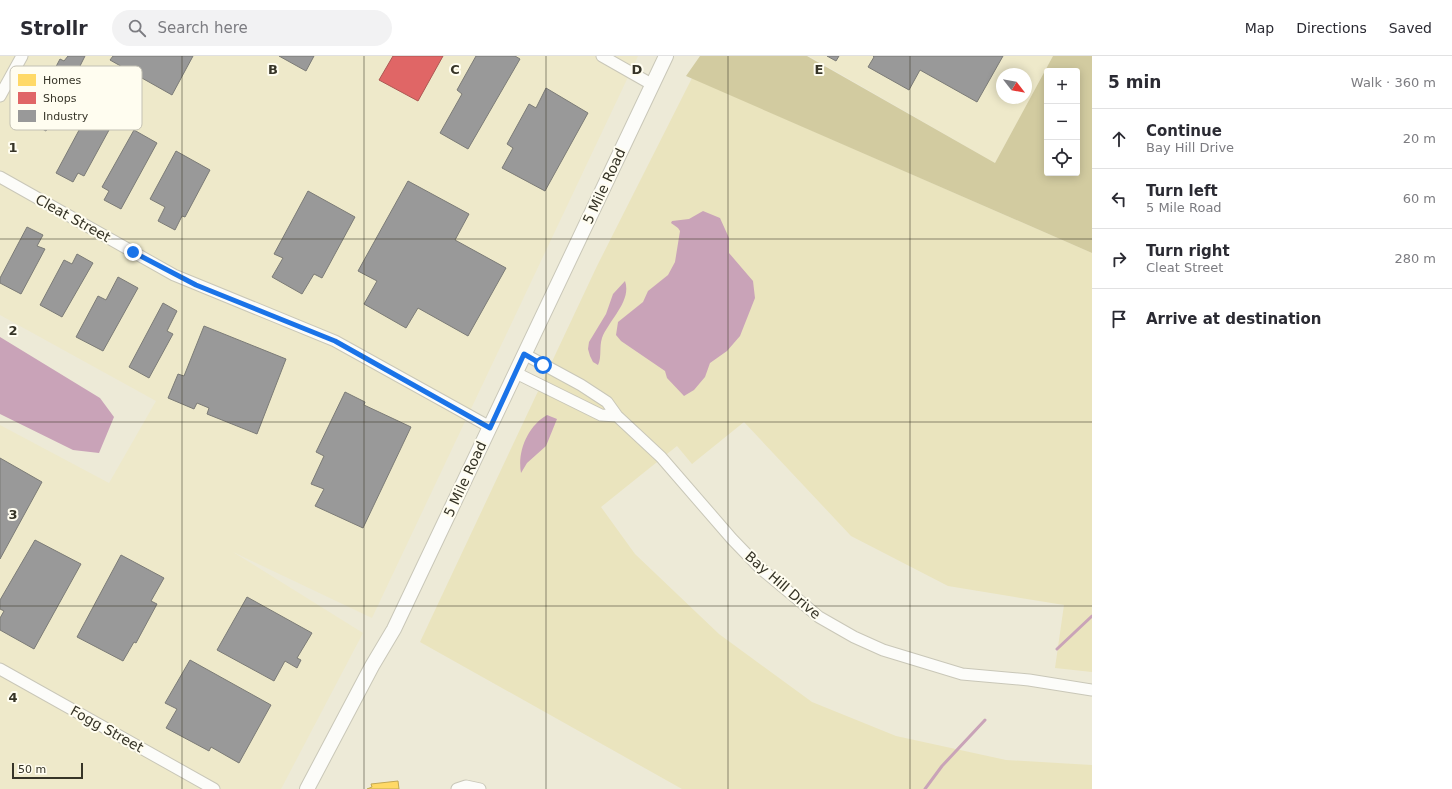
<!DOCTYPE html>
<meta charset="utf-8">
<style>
:root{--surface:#fff;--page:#f2f2f3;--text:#2b2b33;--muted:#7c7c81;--line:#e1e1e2}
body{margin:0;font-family:"DejaVu Sans",sans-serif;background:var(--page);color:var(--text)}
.controls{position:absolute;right:12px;top:12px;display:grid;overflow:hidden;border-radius:4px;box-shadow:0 2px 10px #0003}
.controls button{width:36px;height:36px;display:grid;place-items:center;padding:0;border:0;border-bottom:1px solid var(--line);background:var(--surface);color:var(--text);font:20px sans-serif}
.compass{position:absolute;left:996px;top:12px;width:36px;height:36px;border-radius:50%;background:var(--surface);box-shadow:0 2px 10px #0003;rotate:121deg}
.scale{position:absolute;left:12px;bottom:10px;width:71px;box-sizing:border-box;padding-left:4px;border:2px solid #363427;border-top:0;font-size:11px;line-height:14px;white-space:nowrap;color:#363427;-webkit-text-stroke:3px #fffdf0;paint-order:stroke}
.stop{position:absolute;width:12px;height:12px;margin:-9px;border:3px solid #1a73e8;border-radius:50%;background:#fff}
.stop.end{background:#1a73e8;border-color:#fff;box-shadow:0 1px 4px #0008}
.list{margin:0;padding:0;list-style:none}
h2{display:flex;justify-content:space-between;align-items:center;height:52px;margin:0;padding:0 16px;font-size:17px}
h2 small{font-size:13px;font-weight:400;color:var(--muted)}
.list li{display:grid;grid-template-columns:26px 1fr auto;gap:12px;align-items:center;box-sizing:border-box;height:60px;padding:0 16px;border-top:1px solid var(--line)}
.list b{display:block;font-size:15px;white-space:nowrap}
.list p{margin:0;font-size:13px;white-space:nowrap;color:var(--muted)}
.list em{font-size:13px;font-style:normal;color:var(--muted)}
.icon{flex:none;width:22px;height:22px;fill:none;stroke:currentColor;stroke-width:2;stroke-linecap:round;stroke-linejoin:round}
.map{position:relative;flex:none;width:1092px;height:733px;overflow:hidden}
header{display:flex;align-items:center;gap:24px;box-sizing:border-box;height:56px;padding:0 20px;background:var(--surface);border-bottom:1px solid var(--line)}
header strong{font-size:19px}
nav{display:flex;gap:22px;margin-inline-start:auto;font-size:14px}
.search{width:280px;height:36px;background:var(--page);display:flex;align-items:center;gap:10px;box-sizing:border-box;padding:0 14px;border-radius:22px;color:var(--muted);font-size:15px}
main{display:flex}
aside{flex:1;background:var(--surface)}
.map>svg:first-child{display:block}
</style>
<header>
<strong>Strollr</strong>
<div class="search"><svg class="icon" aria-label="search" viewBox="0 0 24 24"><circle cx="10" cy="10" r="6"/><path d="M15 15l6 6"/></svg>Search here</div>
<nav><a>Map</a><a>Directions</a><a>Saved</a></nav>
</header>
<main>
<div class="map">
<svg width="1092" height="733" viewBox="0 0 1092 733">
<rect width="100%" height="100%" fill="#edead7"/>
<!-- built -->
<path fill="#eee9ca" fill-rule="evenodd" d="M 0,0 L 638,0 L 372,562 L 233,496 L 363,577 L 281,733 L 0,733 L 0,369 L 109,427 L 156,345 L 0,259 Z
M 809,0 L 1053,0 L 995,107 ZM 1002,18 L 1026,18 L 1026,42 L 1002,42 Z"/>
<!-- green -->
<path fill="#eae4be" d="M 692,22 L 1092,197 L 1092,616 L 1055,612 L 1064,549 L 948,530 L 851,480 L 744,366 L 692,408 L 677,390 L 601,451 L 635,498 L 719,578 L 812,646 L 896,680 L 1006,704 L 1092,709 L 1092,733 L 682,733 L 420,586 L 597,210 Z"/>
<!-- forest -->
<path fill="#d2cba0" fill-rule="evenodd" d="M 700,0 L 807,0 L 995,107 L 1053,0 L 1092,0 L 1092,197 L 686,20 ZM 1047,15 L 1077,15 L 1077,117 L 1047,117 Z"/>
<!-- water -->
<path fill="#c9a3b8" d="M 703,155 L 720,162 L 729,182 L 729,197 L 753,225 L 755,242 L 740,280 L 727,295 L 710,307 L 705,321 L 694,334 L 684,340 L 667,322 L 665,315 L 621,285 L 616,279 L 618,266 L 643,246 L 648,235 L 668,219 L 675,206 L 680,175 L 678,172 L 671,167 L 672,165 L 689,163 Z
M 625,225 C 632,245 609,264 602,282 C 599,291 602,301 598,309 L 593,306 L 590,300 L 588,293 L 589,286 L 606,258 L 613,238 Z
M 0,281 L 100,342 L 114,361 L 99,397 L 73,394 L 0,358 Z
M 547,359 L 557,363 L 546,390 L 527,407 L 521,417 C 517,395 528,370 547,359 Z"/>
<!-- homes -->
<path fill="#ffd966" stroke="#c3a853" d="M 398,725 L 399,733 L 367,733 L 372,731 L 371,728 Z"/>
<!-- shops -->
<path fill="#e06666" stroke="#ad5753" d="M 393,0 L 443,0 L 418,45 L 379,24 Z"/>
<!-- industry -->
<path fill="#999" stroke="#7b7b77" d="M 68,0 L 85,0 L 80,10 L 87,13 L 85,16 L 87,18 L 64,60 L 60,58 L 58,63 L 54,61 L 46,75 L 35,69 L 43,55 L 39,52 L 42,48 L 38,45 L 60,3 L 64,5 Z
M 113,0 L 193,0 L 172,39 L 110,4 Z
M 279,0 L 314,0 L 306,15 Z
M 476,0 L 515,0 L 520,3 L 468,93 L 440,77 L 462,38 L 457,34 Z
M 827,0 L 839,0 L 836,5 Z
M 873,0 L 1003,0 L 977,46 L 920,14 L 909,34 L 868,11 L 874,1 Z
M 546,32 L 588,57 L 545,135 L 502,112 L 513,92 L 507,88 L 529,48 L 536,52 Z
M 92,50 L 115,63 L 84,120 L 78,117 L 73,126 L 56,117 Z
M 134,74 L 157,87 L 121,153 L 104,144 L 109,135 L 102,131 Z
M 176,95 L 210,114 L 185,161 L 182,160 L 175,174 L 158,165 L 165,151 L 150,143 Z
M 408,125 L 469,158 L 455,184 L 506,212 L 468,280 L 418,252 L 406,272 L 364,248 L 377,225 L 358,215 Z
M 308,135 L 355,161 L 322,222 L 314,218 L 302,238 L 272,221 L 283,202 L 274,198 Z
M 27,171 L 43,179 L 37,190 L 45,193 L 21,238 L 0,227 L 0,222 Z
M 77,198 L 93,207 L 62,261 L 40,249 L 64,204 L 72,208 Z
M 118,221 L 138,232 L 103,295 L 76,281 L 98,240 L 106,244 Z
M 163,247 L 177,255 L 167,275 L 173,278 L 149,322 L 129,311 Z
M 204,270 L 286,303 L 257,378 L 207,358 L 209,352 L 197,347 L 194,353 L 168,342 L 178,318 L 184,320 Z
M 345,336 L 365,346 L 364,349 L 411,371 L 363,472 L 315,450 L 324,433 L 311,428 L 324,400 L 316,396 Z
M 0,402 L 42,426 L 0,503 Z
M 35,484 L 81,508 L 34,593 L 0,574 L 0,562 L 4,555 L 0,553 L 0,544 Z
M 121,499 L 164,522 L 151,545 L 157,548 L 136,587 L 134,586 L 123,605 L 77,581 Z
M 247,541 L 312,577 L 297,602 L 301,604 L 297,612 L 285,605 L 274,625 L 217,594 Z
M 190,604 L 271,649 L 239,707 L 211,691 L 209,695 L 166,672 L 177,653 L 165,647 Z"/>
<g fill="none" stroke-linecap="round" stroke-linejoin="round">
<!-- stream -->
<path stroke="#c9a3b8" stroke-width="3" d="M 1057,593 L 1092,560
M 925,733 L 942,710 L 985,664"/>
<!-- minor casing -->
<g stroke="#c9c7b8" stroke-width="13">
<path id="minor" d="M 602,0 L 653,29
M 0,40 L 22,0
M 0,121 L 174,219 L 335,285 L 490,371
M 524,298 L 581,329 L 607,346 L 617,360 L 661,401 L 732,483 L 760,512 L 819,561 L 854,581 L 883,594 L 962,618 L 1029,624 L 1092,634
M 516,317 L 601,359 L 617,360
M 0,613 L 214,733
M 457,733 L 466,730 L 480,733"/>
</g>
<!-- tertiary casing -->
<g stroke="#c9c7b8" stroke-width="16">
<path id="tertiary" d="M 307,733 L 372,610 L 394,573 L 666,0"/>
</g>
<!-- minor -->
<use href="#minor" stroke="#fcfcf9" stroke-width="11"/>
<!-- tertiary -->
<use href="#tertiary" stroke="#fcfcf9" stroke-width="14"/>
</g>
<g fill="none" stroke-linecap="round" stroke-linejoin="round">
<!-- route -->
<path stroke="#1a73e8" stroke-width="5" d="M 133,196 L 196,229 L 335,285 L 490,372 L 524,298 L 543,309"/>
</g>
<!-- grid -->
<path fill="none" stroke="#363427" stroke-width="1" stroke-opacity="0.55" d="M 182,0 L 182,733M 364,0 L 364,733M 546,0 L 546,733M 728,0 L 728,733M 910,0 L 910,733M 0,183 L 1092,183M 0,366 L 1092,366M 0,550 L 1092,550"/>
<g text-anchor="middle" stroke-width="4" stroke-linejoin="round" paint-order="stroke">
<!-- street labels -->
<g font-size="14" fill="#363427" stroke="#fffdf0">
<text transform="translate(604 130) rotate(-65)" y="5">5 Mile Road</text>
<text transform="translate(73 162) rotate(29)" y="5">Cleat Street</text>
<text transform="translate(465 423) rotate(-65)" y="5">5 Mile Road</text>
<text transform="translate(783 529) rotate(41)" y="5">Bay Hill Drive</text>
<text transform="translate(107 673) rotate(29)" y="5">Fogg Street</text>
</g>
</g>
<!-- legend -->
<rect x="10" y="10" width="132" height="64" rx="6" fill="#fffdf0" stroke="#c3c1b4" stroke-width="1"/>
<rect x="18" y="18" width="18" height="12" fill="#ffd966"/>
<rect x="18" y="36" width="18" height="12" fill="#e06666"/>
<rect x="18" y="54" width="18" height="12" fill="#999"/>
<g font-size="11" fill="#363427">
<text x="43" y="28">Homes</text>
<text x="43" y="46">Shops</text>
<text x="43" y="64">Industry</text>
</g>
<g font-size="13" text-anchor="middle" font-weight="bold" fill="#363427" stroke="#fffdf0" stroke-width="4" stroke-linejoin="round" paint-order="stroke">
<text x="273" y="18">B</text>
<text x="455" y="18">C</text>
<text x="637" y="18">D</text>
<text x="819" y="18">E</text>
<text x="13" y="96">1</text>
<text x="13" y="279">2</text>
<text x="13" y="463">3</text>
<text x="13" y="646">4</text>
</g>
</svg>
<div class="controls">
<button>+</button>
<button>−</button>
<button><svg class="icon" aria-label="locate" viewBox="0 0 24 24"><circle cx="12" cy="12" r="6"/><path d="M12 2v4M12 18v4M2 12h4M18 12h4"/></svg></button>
</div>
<svg class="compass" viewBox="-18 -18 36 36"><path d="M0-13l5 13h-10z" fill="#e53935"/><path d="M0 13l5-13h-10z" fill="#7c7c81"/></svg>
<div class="scale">50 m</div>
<div class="stop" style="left:543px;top:309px"></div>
<div class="stop end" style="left:133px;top:196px"></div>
</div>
<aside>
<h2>5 min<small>Walk · 360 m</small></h2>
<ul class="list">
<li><svg class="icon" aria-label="ahead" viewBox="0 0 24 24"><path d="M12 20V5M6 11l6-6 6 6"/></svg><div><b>Continue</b><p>Bay Hill Drive</p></div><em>20 m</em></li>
<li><svg class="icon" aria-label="left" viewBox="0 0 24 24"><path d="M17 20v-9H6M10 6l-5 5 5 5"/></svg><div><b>Turn left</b><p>5 Mile Road</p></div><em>60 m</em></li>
<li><svg class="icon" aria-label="right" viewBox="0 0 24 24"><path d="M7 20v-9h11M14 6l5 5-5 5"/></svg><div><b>Turn right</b><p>Cleat Street</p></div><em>280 m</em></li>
<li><svg class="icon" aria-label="arrive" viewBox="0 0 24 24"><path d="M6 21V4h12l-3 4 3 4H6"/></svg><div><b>Arrive at destination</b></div></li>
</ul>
</aside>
</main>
